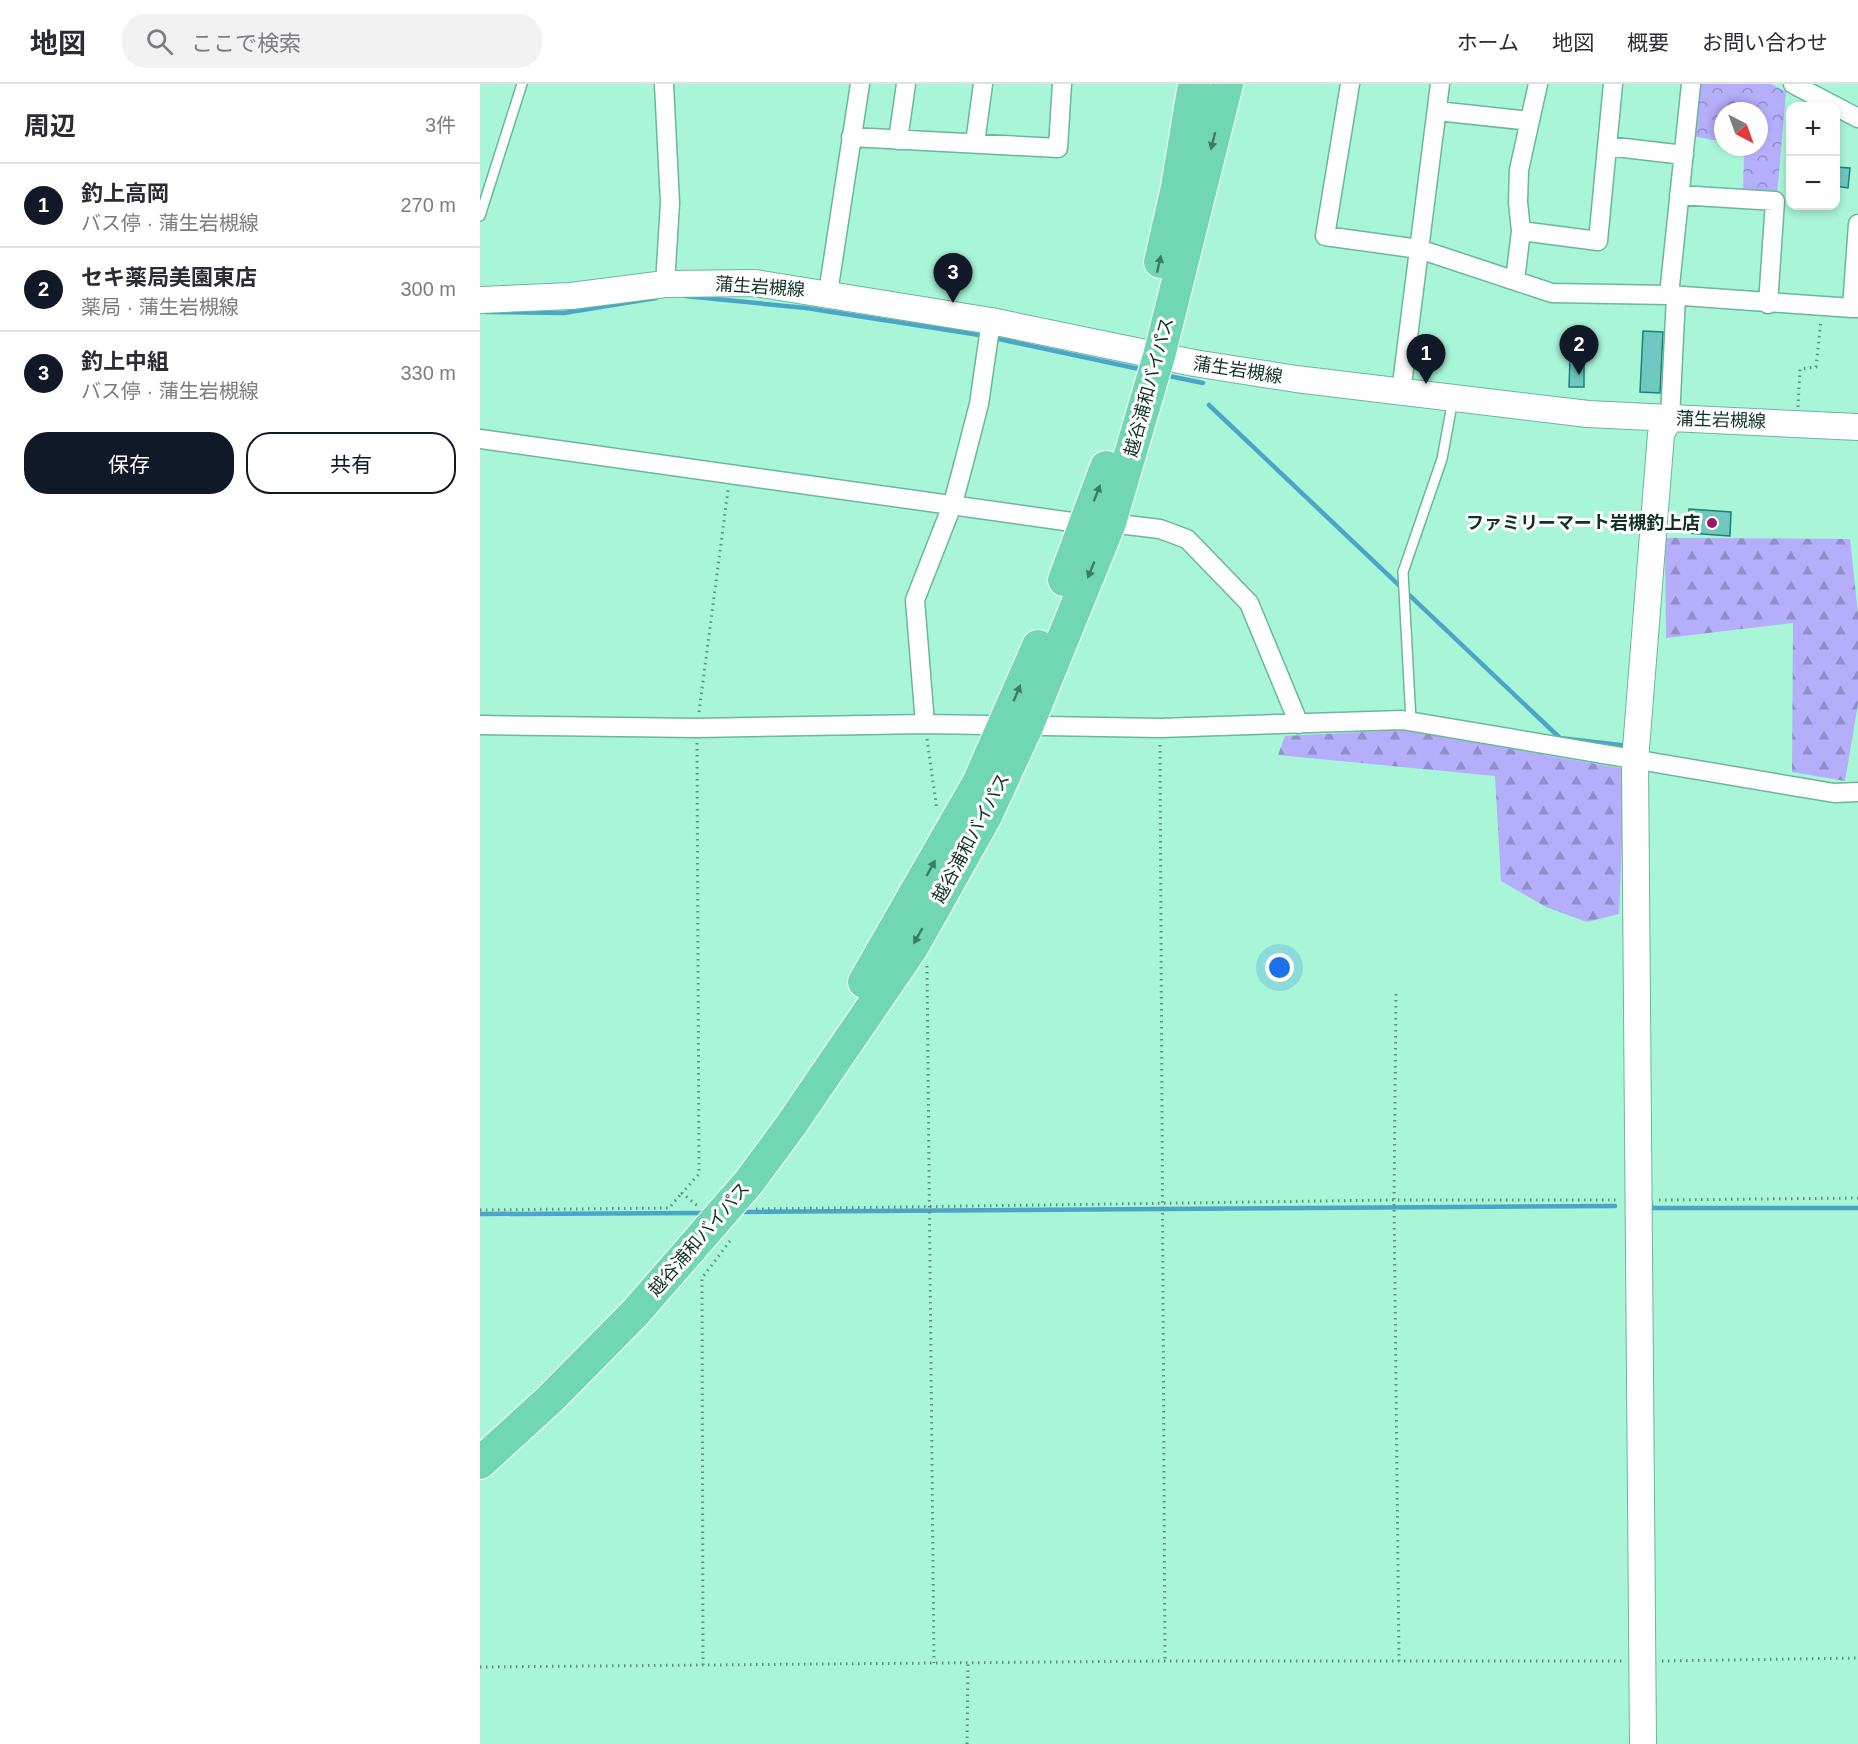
<!DOCTYPE html>
<html lang="ja">
<meta charset="utf-8">
<style>
:root{--surface:#fff;--page:#f2f2f3;--text:#2b2b33;--muted:#7c7c81;--line:#e1e1e2;--accent:#111827}
body{margin:0;font-family:Helvetica,"Noto Sans JP",sans-serif;background:var(--page);color:var(--text)}
.controls{position:absolute;right:18px;top:18px;display:grid;overflow:hidden;border-radius:12px;box-shadow:0 3px 9px #0003}
.controls button{width:54px;height:54px;display:grid;place-items:center;padding:0;border:0;border-bottom:2px solid var(--line);background:var(--surface);color:var(--text);font:30px sans-serif}
.compass{position:absolute;left:1234px;top:18px;width:54px;height:54px;border-radius:50%;background:var(--surface);box-shadow:0 3px 9px #0003;rotate:139deg}
.you{position:absolute;left:800px;top:884px;width:21px;height:21px;margin:-15px;border:4px solid #fff;border-radius:50%;background:#1a73e8;box-shadow:0 0 0 9px #1a73e833}
.badge{display:grid;place-items:center;width:39px;height:39px;border-radius:50%;background:var(--accent);color:#fff;font-size:20px;font-weight:700}
.pin{position:absolute;translate:-50% -50px;filter:drop-shadow(0 2px 3px #0008)}
.pin::after{content:'';position:absolute;top:32px;width:21px;height:18px;background:inherit;clip-path:polygon(0 0,100% 0,50% 100%)}
.list{margin:0;padding:0;list-style:none}
h2{display:flex;justify-content:space-between;align-items:center;height:78px;margin:0;padding:0 24px;font-size:26px}
h2 small{font-size:20px;font-weight:400;color:var(--muted)}
.list li{display:grid;grid-template-columns:39px 1fr auto;gap:18px;align-items:center;box-sizing:border-box;height:84px;padding:0 24px;border-top:2px solid var(--line)}
.list b{display:block;font-size:22px;white-space:nowrap}
.list p{margin:0;font-size:20px;white-space:nowrap;color:var(--muted)}
.list em{font-size:20px;font-style:normal;color:var(--muted)}
.actions{display:flex;gap:12px;padding:18px 24px}
.actions a{flex:1;padding:14px 0;border:2px solid var(--accent);border-radius:24px;text-align:center;font-size:21px;color:var(--accent)}
.actions .main{background:var(--accent);color:#fff}
.icon{flex:none;width:33px;height:33px;fill:none;stroke:currentColor;stroke-width:2;stroke-linecap:round;stroke-linejoin:round}
.map{position:relative;flex:none;width:1378px;height:1660px;overflow:hidden}
header{display:flex;align-items:center;gap:36px;box-sizing:border-box;height:84px;padding:0 30px;background:var(--surface);border-bottom:2px solid var(--line)}
header strong{font-size:28px}
nav{display:flex;gap:33px;margin-inline-start:auto;font-size:21px}
.search{width:420px;height:54px;background:var(--page);display:flex;align-items:center;gap:15px;box-sizing:border-box;padding:0 21px;border-radius:24px;color:var(--muted);font-size:22px}
main{display:flex}
aside{flex:1;background:var(--surface)}
.map>svg:first-child{display:block}
</style>
<header>
<strong>地図</strong>
<div class="search"><svg class="icon" aria-label="search" viewBox="0 0 24 24"><circle cx="10" cy="10" r="6"/><path d="M15 15l6 6"/></svg>ここで検索</div>
<nav><a>ホーム</a><a>地図</a><a>概要</a><a>お問い合わせ</a></nav>
</header>
<main>
<aside>
<h2>周辺<small>3件</small></h2>
<ul class="list">
<li><span class="badge">1</span><div><b>釣上高岡</b><p>バス停 · 蒲生岩槻線</p></div><em>270 m</em></li>
<li><span class="badge">2</span><div><b>セキ薬局美園東店</b><p>薬局 · 蒲生岩槻線</p></div><em>300 m</em></li>
<li><span class="badge">3</span><div><b>釣上中組</b><p>バス停 · 蒲生岩槻線</p></div><em>330 m</em></li>
</ul>
<div class="actions"><a class="main">保存</a><a>共有</a></div>
</aside>
<div class="map">
<svg width="1378" height="1660" viewBox="0 0 1378 1660">
<defs>
<pattern id="forest-firs" width="22" height="20" patternUnits="userSpaceOnUse" patternTransform="scale(1.5)"><rect width="22" height="20" fill="#b5aefa"/><path d="M5 1l3.5 6h-7zM16 11l3.5 6h-7z" fill="#928eca"/></pattern>
<pattern id="park-crowns" width="20" height="18" patternUnits="userSpaceOnUse" patternTransform="scale(1.5)"><rect width="20" height="18" fill="#b5aefa"/><path d="M2 6a3 3 0 1 1 6 0M12 15a3 3 0 1 1 6 0" fill="none" stroke="#928eca"/></pattern>
</defs>
<rect width="100%" height="100%" fill="#a8f5d7"/>
<!-- forest -->
<path fill="url(#forest-firs)" d="M 1185,454 L 1370,455 L 1378,530 L 1378,620 L 1365,697 L 1312,688 L 1313,539 L 1186,554 Z
M 923,646 L 1145,685 L 1139,830 L 1107,838 L 1066,823 L 1021,797 L 1015,692 L 798,671 L 805,652 Z"/>
<!-- park -->
<path fill="url(#park-crowns)" d="M 1217,0 L 1291,0 L 1306,8 L 1297,111 L 1263,108 L 1264,73 L 1250,63 L 1279,63 L 1279,27 L 1243,27 L 1243,58 L 1213,52 Z"/>
<g fill="none" stroke-linecap="round" stroke-linejoin="round">
<!-- stream -->
<path stroke="#4ba5c9" stroke-width="4.5" d="M 205,212 L 326,224 L 506,252
M 6,228 L 84,229 L 176,214
M 514,254 L 664,286
M 684,291 L 723,299
M 729,321 L 1080,654 L 1149,662
M 1171,1120 L 1171,1124 L 1378,1124
M 259,1128 L 1135,1122
M 0,1130 L 226,1129"/>
</g>
<!-- building -->
<path fill="#6fc9c1" stroke="#1e817a" stroke-width="1.5" d="M 1356,83 L 1370,84 L 1368,104 L 1356,102 Z
M 1163,247 L 1183,248 L 1180,309 L 1160,308 Z
M 1090,274 L 1104,274 L 1104,303 L 1089,303 Z
M 1209,425 L 1251,428 L 1250,452 L 1208,449 Z"/>
<g fill="none" stroke-linecap="round" stroke-linejoin="round">
<!-- lane casing -->
<g stroke="#6ab79a" stroke-width="12">
<path id="lane" d="M 0,132 L 42,0
M 931,637 L 923,488 L 962,375 L 973,315"/>
</g>
<!-- street casing -->
<g stroke="#6ab79a" stroke-width="21">
<path id="street" d="M 184,0 L 190,119 L 185,200
M 870,0 L 845,152 L 939,165 L 1072,209 L 1189,211 L 1372,224
M 1313,0 L 1378,34
M 957,27 L 1050,37
M 371,53 L 578,64 L 582,0
M 418,56 L 426,0
M 495,59 L 503,0
M 1127,62 L 1204,71
M 1199,111 L 1295,117 L 1288,220
M 1378,140 L 1372,224 L 1378,224
M 1041,147 L 1118,157 L 1133,0
M 1035,196 L 1041,147 L 1038,118 L 1039,86 L 1058,0
M 348,209 L 380,0
M 1189,211 L 1211,0
M 921,308 L 960,0
M 1190,334 L 1196,212
M 0,355 L 606,440
M 630,439 L 680,445 L 707,455 L 769,519 L 819,640
M 445,640 L 435,516 L 473,419 L 483,382 L 499,320 L 511,237
M 0,641 L 217,644 L 445,640 L 680,644 L 922,636 L 1354,709 L 1378,708"/>
</g>
<!-- secondary casing -->
<g stroke="#6ab79a" stroke-width="28">
<path id="secondary" d="M 0,216 L 91,212 L 185,200 L 275,199 L 511,237 L 714,279 L 816,295 L 1108,330 L 1378,343
M 1163,1660 L 1155,677 L 1181,350 L 1190,334"/>
</g>
<!-- highway casing -->
<g stroke="#fff" stroke-width="34">
<path id="highway" d="M 680,178 L 697,103 L 714,0
M 584,496 L 626,383
M 384,898 L 498,699 L 558,562
M 0,1379 L 69,1316 L 155,1229 L 269,1098 L 311,1041 L 432,864 L 505,734 L 547,643 L 630,439 L 679,272 L 747,0"/>
</g>
<!-- path -->
<path stroke="#5c927e" stroke-width="3" stroke-dasharray="1.5 4.5" stroke-linecap="butt" d="M 1318,323 L 1320,285 L 1336,283 L 1341,236
M 219,628 L 248,406
M 447,655 L 457,726
M 217,659 L 219,1090 L 202,1109 L 219,1123
M 680,661 L 685,1577
M 447,882 L 454,1579
M 916,910 L 914,1116 L 919,1577
M 1179,1116 L 1378,1114
M 276,1125 L 914,1116 L 1139,1116
M 0,1126 L 189,1124 L 202,1109
M 1182,1577 L 1378,1574
M 223,1581 L 222,1194 L 250,1157
M 0,1583 L 685,1577 L 1142,1577
M 487,1660 L 488,1579"/>
<!-- lane -->
<use href="#lane" stroke="#fff" stroke-width="9"/>
<!-- street -->
<use href="#street" stroke="#fff" stroke-width="18"/>
<!-- secondary -->
<use href="#secondary" stroke="#fff" stroke-width="26"/>
<!-- highway -->
<use href="#highway" stroke="#70d7b2" stroke-width="32"/>
</g>
<!-- one-way arrows -->
<defs><path id="oneway-solid" d="M-6-.8H1V-3.2L6.5 0L1 3.2V.8H-6Z" transform="scale(1.5)"/></defs>
<g fill="#3c7c65">
<use href="#oneway-solid" transform="translate(733 57) rotate(104)"/>
<use href="#oneway-solid" transform="translate(679 180) rotate(-77)"/>
<use href="#oneway-solid" transform="translate(617 409) rotate(-69)"/>
<use href="#oneway-solid" transform="translate(611 486) rotate(112)"/>
<use href="#oneway-solid" transform="translate(537 609) rotate(-67)"/>
<use href="#oneway-solid" transform="translate(451 784) rotate(-61)"/>
<use href="#oneway-solid" transform="translate(438 852) rotate(119)"/>
</g>
<!-- markers -->
<circle fill="#9a176b" stroke="#fff" stroke-width="2" cx="1232" cy="439" r="6"/>
<g text-anchor="middle" stroke-width="6" stroke-linejoin="round" paint-order="stroke">
<!-- street labels -->
<g font-size="18" fill="#113126" stroke="#fff">
<text transform="translate(280 203) rotate(4)" y="6">蒲生岩槻線</text>
<text transform="translate(758 286) rotate(9)" y="6">蒲生岩槻線</text>
<text transform="translate(669 303) rotate(-75)" y="6">越谷浦和バイパス</text>
<text transform="translate(1241 336) rotate(2)" y="6">蒲生岩槻線</text>
<text transform="translate(491 754) rotate(-62)" y="6">越谷浦和バイパス</text>
<text transform="translate(219 1155) rotate(-49)" y="6">越谷浦和バイパス</text>
</g>
<!-- poi labels -->
<g font-size="18" font-weight="bold" fill="#113126" stroke="#fff" text-anchor="end">
<text x="1220" y="445">ファミリーマート岩槻釣上店</text>
</g>
</g>
</svg>
<div class="controls">
<button>+</button>
<button>−</button>
</div>
<svg class="compass" viewBox="-18 -18 36 36"><path d="M0-13l5 13h-10z" fill="#e53935"/><path d="M0 13l5-13h-10z" fill="#7c7c81"/></svg>
<div class="you"></div>
<div class="pin badge" style="left:946px;top:300px">1</div>
<div class="pin badge" style="left:1099px;top:291px">2</div>
<div class="pin badge" style="left:473px;top:219px">3</div>
</div>
</main>
